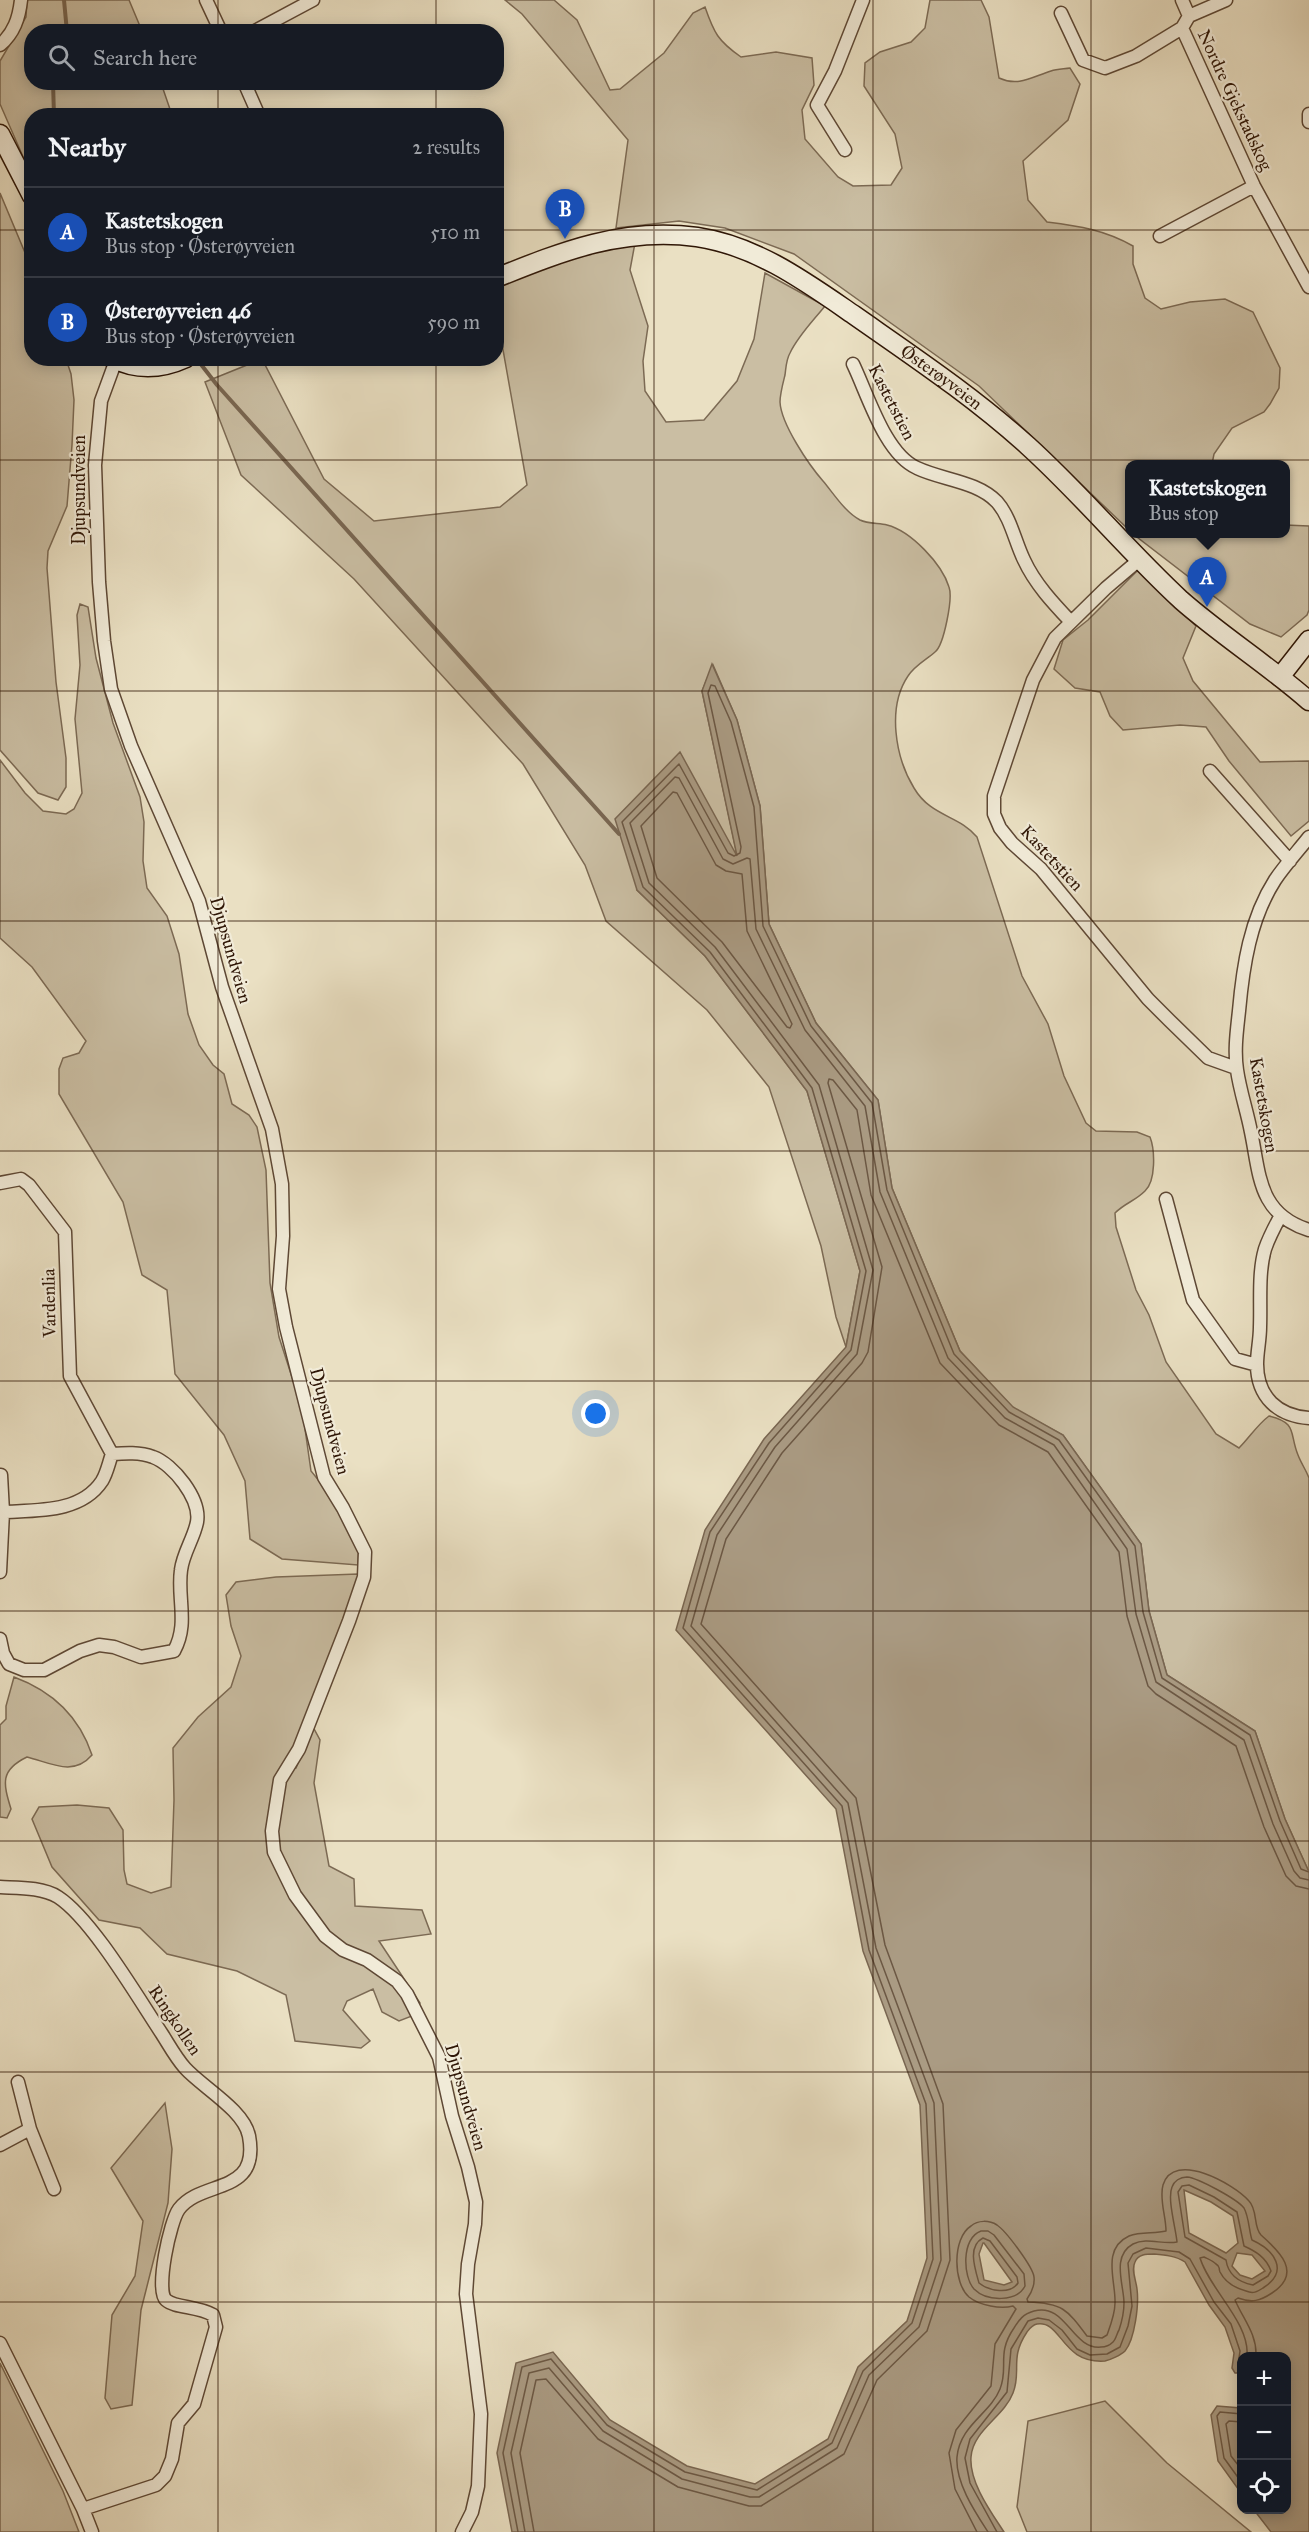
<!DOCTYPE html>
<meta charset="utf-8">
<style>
:root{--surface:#171b24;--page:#242831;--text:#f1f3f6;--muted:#9ea1a6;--line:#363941;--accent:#db2777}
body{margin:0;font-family:"IM FELL Great Primer",serif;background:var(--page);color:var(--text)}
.controls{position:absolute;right:18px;bottom:18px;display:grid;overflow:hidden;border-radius:12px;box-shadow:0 3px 15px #0003}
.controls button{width:54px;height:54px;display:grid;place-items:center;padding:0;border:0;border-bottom:2px solid var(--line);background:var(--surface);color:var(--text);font:30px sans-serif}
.you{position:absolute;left:596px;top:1414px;width:21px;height:21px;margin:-15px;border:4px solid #fff;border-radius:50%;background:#1a73e8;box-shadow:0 0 0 9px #1a73e833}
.badge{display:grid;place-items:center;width:39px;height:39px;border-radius:50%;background:var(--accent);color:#fff;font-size:20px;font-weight:700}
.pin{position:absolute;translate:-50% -50px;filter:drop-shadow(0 2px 3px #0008)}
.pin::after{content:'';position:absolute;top:32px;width:21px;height:18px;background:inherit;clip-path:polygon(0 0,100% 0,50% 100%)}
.popup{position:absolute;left:1125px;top:460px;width:165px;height:78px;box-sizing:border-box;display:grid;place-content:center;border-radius:12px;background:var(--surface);filter:drop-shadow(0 2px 4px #0005);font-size:20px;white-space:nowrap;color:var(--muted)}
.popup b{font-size:22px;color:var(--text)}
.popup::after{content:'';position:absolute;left:50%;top:100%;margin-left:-12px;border:12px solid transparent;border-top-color:var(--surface)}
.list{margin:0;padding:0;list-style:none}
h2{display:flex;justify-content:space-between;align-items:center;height:78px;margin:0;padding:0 24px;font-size:26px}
h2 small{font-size:20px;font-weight:400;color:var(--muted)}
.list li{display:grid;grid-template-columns:39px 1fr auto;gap:18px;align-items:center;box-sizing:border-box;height:90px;padding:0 24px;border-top:2px solid var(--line)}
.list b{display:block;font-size:22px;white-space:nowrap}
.list p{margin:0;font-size:20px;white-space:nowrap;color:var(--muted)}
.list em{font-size:20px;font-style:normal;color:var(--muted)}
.icon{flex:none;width:33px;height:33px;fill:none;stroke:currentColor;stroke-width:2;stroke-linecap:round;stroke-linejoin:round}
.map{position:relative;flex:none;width:1309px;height:2532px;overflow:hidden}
.search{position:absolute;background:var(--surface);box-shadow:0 3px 15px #0003;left:24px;top:24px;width:480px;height:66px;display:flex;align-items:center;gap:15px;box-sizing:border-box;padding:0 21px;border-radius:24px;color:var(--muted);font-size:22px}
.panel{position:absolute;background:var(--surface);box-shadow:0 3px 15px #0003;left:24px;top:108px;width:480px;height:258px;border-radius:24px}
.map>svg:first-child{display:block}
</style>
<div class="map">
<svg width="1309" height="2532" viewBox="0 0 1309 2532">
<rect width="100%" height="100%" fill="#eae0c3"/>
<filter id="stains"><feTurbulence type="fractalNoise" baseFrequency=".00333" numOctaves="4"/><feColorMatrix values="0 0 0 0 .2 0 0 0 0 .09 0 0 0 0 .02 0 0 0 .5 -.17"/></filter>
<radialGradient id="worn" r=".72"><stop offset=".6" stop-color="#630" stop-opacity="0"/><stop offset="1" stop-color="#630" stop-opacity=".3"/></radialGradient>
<!-- green -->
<path fill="#cabea3" stroke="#7c6a54" stroke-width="1.5" d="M 27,0 L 129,0 L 142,31 L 32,32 L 32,82 L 161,83 L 172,115 L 32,116 L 31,175 L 0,104 L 0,61 L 26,17 Z
M 505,0 L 554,0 L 577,20 L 610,90 L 620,89 L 664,53 L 693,13 L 705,7 C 714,33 718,41 741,57 L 776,52 L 812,58 L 814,85 L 802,110 L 805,139 L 838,177 L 853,186 L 891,185 L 902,168 L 895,134 L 864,86 L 865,63 L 880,52 L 911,42 L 925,28 L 930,0 L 981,0 L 989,17 L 999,78 C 1018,87 1032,77 1051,71 C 1057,69 1064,69 1070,68 L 1080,84 L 1068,120 L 1023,161 L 1028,200 L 1047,222 C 1079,226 1105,230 1133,246 L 1133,264 L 1145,298 L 1161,309 L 1190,302 L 1225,299 L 1253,312 L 1280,368 L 1279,388 L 1270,404 L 1264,412 L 1232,428 L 1214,454 L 1212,464 L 1129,464 L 1129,530 L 979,386 L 794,254 L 725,228 L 679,221 L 616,228 L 628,140 L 522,14 Z
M 0,193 L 31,267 L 32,358 L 66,359 L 71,374 L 74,400 L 72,445 L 67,506 L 48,551 L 47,568 L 56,682 L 66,758 L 66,787 L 58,800 L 38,793 L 0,750 Z
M 601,243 L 635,243 L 630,270 L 648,326 L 643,361 L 645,391 L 666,422 L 704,420 L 737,381 L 754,339 L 765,273 L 825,306 C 813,321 798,336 790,353 C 786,360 786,368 785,375 C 783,383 780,394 780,402 C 781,424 809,465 823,481 C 834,494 845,512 860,520 C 868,524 879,523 887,525 C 911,531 942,564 949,587 C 953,598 944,645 935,652 C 926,660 915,665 908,676 C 887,707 895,757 914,788 C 931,817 959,815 977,837 L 1022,976 L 1048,1024 L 1064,1076 L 1086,1123 L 1096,1131 L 1137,1132 L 1150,1137 C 1155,1150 1156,1181 1145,1191 C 1135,1201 1125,1203 1115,1213 L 1116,1227 L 1136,1290 L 1149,1315 L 1166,1362 L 1216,1434 L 1239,1448 C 1250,1437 1257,1425 1269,1416 C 1298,1423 1289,1433 1298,1455 C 1301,1463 1306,1470 1309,1478 L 1309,1872 L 1285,1819 L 1255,1731 L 1167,1675 L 1149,1611 L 1141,1544 L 1063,1435 L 1013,1408 L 960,1351 L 892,1188 L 878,1100 L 816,1023 L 769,924 L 760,806 L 737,720 L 713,665 L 702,691 L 738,859 L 637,890 L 705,956 L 807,1091 L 860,1271 L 846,1347 L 836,1317 L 821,1246 L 769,1087 L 707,1010 L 606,921 L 585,865 L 523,764 L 354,579 L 241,475 L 205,382 L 262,359 L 324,479 L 374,521 L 500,507 L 527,485 L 497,316 L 498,284 Z
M 1285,525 L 1309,526 L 1309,610 L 1307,615 L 1281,637 L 1250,624 L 1133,534 L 1285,534 Z
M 1138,570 L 1196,626 L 1183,658 L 1193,681 L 1260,762 L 1309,761 L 1309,821 L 1291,836 L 1229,761 L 1206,727 L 1180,725 L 1123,730 L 1110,716 L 1100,692 L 1075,688 L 1054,669 L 1063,640 L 1088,620 Z
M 80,604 L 88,607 L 96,658 L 113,723 L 140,797 L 144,822 L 143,861 L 147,888 L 167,916 L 179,954 L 188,1014 L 199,1045 L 213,1065 L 224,1074 L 232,1104 L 249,1115 L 257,1127 L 266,1170 L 270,1283 L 279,1337 L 302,1408 L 311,1471 L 345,1513 L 359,1534 L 358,1565 L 282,1559 L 250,1539 L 245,1481 L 224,1435 L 175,1374 L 167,1290 L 142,1275 L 123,1202 L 59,1094 L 59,1069 L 63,1058 L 79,1053 L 86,1041 L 32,967 L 0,938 L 0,760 L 25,793 L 43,811 L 66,814 L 74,809 L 82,793 L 75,719 L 80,665 L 77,615 Z
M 358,1574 L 360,1581 L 288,1768 L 296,1768 L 313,1727 L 320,1740 L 314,1783 L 329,1866 L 354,1879 L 355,1906 L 422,1910 L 431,1934 L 379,1941 L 420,2003 L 412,2016 L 399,2021 L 382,2012 L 373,1989 L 347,2001 L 343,2010 L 370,2041 L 361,2048 L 295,2041 L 286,1995 L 237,1971 L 167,1954 L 140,1928 L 99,1920 L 52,1867 L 32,1819 L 39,1807 L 77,1805 L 109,1808 L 123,1830 L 124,1870 L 127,1884 L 151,1893 L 171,1887 L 174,1800 L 173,1748 L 198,1717 L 231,1687 L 241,1656 L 231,1626 L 226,1595 L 236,1582 L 276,1577 Z
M 14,1677 C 52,1691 79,1716 92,1755 C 73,1777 51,1763 27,1757 C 0,1770 3,1783 11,1809 L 7,1818 L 0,1817 L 0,1725 L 6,1719 L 6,1706 Z
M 165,2103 L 172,2149 L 168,2203 L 141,2310 L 132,2405 L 111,2409 L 105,2398 L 112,2315 L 135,2276 L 143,2221 L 111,2168 Z
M 0,2363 L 63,2491 L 79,2532 L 0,2532 Z
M 1105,2401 L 1167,2463 L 1251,2532 L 1027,2532 L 1017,2507 L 1028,2421 Z"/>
<!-- water -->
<path fill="#aa9b83" stroke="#796651" stroke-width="1.5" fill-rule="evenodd" d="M 712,664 L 737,720 L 760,806 L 769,924 L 816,1023 L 878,1100 L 892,1188 L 960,1351 L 1013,1407 L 1063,1435 L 1141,1544 L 1149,1611 L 1167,1675 L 1255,1731 L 1285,1819 L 1309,1872 L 1309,2532 L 1271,2532 L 1254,2510 L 1286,2510 L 1286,2356 L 1242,2356 L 1241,2373 L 1235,2373 L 1232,2368 L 1234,2353 L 1225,2327 L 1209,2305 L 1185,2262 C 1176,2256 1165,2255 1154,2254 C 1147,2254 1138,2254 1135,2262 C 1131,2270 1136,2280 1137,2289 C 1139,2304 1135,2339 1125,2351 C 1121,2355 1110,2360 1105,2361 C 1061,2364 1062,2320 1037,2324 C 1032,2325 1030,2328 1027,2332 C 1009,2359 1022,2370 1013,2393 C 1004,2417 973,2430 971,2457 C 969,2482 991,2512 1004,2532 L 512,2532 L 497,2453 L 516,2363 L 553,2352 L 610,2420 L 687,2466 L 755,2484 L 828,2439 L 858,2367 L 907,2321 L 927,2258 L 920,2105 L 863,1951 L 836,1809 L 676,1630 L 705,1530 L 764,1439 L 846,1347 L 860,1271 L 807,1091 L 705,956 L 637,890 L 615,819 L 680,752 L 737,856 L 702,691 ZM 1184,2190 L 1211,2202 L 1233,2216 L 1238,2243 L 1226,2253 L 1189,2233 ZM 983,2243 L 984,2243 L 1012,2282 L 1004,2285 L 984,2280 L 979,2254 ZM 1237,2253 L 1252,2255 L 1265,2271 L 1252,2279 L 1240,2275 L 1232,2266 Z
M 1217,2406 L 1241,2408 L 1241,2493 L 1218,2461 L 1211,2415 Z"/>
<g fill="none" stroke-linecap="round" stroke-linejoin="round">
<!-- shore -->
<path stroke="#6c5844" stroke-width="1.5" d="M 673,792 L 677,793 L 716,865 L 726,871 L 742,874 L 747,931 L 792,1024 L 790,1028 L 787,1027 L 722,942 L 657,878 L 641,826 Z
M 1189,2185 L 1214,2197 L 1237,2212 L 1244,2246 C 1255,2251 1266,2257 1271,2271 L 1268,2276 L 1253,2285 C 1238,2282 1228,2274 1226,2260 L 1185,2237 L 1178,2192 L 1182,2186 Z
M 981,2231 L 988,2231 L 994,2235 L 1024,2274 L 1025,2286 C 1017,2302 987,2302 974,2289 C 963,2277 961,2238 981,2231 Z
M 983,2238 L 990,2241 L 1017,2277 L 1018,2283 C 1010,2295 989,2291 979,2283 C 975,2269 967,2246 983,2238 Z
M 1242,2414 L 1220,2412 L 1217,2416 L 1224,2458 L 1242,2483
M 1242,2422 L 1229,2421 L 1226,2424 L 1231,2456 L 1242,2470
M 518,2532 L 503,2453 L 522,2367 L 551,2359 L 607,2425 L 685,2472 L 757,2490 L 832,2443 L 863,2371 L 912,2323 L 933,2259 L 926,2104 L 869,1950 L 842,1806 L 683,1628 L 710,1532 L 769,1443 L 851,1350 L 866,1271 L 812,1088 L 710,952 L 643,887 L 622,822 L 679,764 L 728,853 L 734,856 L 740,853 L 741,847 L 708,693 L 711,685 L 715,686 L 731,722 L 754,807 L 763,926 L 811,1026 L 872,1103 L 887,1190 L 954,1354 L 1009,1412 L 1059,1440 L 1135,1546 L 1143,1612 L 1162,1678 L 1250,1735 L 1280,1821 L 1301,1869 L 1309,1872
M 525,2532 L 511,2453 L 529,2373 L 549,2368 L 603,2431 L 682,2479 L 750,2497 L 759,2497 L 837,2448 L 869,2375 L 919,2327 L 941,2260 L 934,2103 L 876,1948 L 848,1803 L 691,1626 L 717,1535 L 775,1447 L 857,1354 L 873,1270 L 819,1085 L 715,947 L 649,883 L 630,823 L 675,777 L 679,778 L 723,859 L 733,864 L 747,858 L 750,859 L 756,929 L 805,1030 L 865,1106 L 880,1192 L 948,1358 L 1005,1418 L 1054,1445 L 1127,1549 L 1136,1614 L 1156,1682 L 1244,1740 L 1273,1824 L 1294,1871 L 1300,1878 L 1309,1880
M 534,2532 L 520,2453 L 536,2380 L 546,2379 L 598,2439 L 678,2487 L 749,2506 L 761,2506 L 844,2454 L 877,2380 L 927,2331 L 950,2260 L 943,2104 L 885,1945 L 856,1798 L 701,1624 L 726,1539 L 782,1453 L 862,1363 L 868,1352 L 882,1267 L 828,1083 L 829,1079 L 833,1080 L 857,1110 L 871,1195 L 940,1363 L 999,1425 L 1048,1452 L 1119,1552 L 1127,1616 L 1148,1686 L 1156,1694 L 1236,1746 L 1264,1827 L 1286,1876 L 1296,1886 L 1309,1889
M 977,2532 L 955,2489 L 949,2453 L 956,2430 L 991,2386 L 995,2344 L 1016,2309 L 1013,2306 C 1001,2309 980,2306 969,2297 C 953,2283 952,2238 971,2226 C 978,2220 989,2220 997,2225 C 1006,2231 1033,2267 1034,2277 C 1035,2286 1032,2292 1027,2299 L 1028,2302 C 1062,2303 1067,2309 1087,2336 L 1102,2338 L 1107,2335 C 1111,2324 1115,2314 1115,2303 C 1116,2281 1101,2249 1129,2236 C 1141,2231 1154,2234 1166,2231 C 1166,2216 1159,2199 1163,2185 C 1174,2150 1234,2184 1249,2201 C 1258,2210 1253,2227 1261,2235 C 1279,2251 1303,2273 1272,2293 C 1260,2301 1252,2303 1238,2298 L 1235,2300 C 1243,2319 1257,2334 1256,2356
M 988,2532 C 975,2512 955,2482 957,2457 C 960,2425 990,2414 1000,2389 C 1009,2367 996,2354 1014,2328 C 1019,2320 1023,2314 1034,2311 C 1066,2302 1072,2350 1101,2347 C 1105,2347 1110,2345 1113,2342 C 1116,2339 1117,2333 1119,2330 C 1122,2321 1124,2312 1124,2303 C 1124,2285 1111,2256 1133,2244 C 1147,2237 1163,2245 1177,2242 C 1176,2229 1167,2199 1172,2187 C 1174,2181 1180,2177 1187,2177 C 1198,2178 1237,2199 1244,2208 C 1249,2217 1249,2231 1252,2240 C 1274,2250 1290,2271 1263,2288 C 1257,2292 1253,2294 1246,2291 C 1235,2288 1225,2282 1220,2272 C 1218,2267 1221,2267 1216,2264 C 1213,2261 1208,2259 1204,2257 L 1200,2258 C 1210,2290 1250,2323 1247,2356
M 997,2532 L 970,2483 L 965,2458 L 970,2439 L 1007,2392 L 1011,2349 L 1028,2321 L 1038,2318 L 1049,2320 L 1062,2330 L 1077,2349 L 1090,2355 L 1107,2354 L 1120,2347 L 1128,2326 L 1132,2306 L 1128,2263 L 1133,2254 L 1146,2248 L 1179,2252 L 1190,2259 L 1214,2302 L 1231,2324 L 1240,2351 L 1238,2365 L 1242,2368"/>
<!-- stream -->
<path stroke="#796651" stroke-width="4" d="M 64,0 L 67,32
M 53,82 L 54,116
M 196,358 L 217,385 L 619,834"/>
<!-- street casing -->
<g stroke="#5e4835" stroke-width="15">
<path id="street" d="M 206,0 L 221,32
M 1182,0 L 1189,16
M 1061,13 L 1083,60 L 1105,68 L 1136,56 L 1182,28 L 1254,186 L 1309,287
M 1182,28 L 1189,16 L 1226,0
M 253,32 L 313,0
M 0,45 C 14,33 19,18 21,0
M 244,82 L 259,116
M 1309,114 L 1309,122
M 845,150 L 817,105 L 835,71 L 863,0
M 1160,236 L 1254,186
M 116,360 L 101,401 L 95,465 L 99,582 L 104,641 L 111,689 L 131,746 L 199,901 L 222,987 L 272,1129 L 282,1184 L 283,1236 L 279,1289 L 286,1327 L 324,1477 L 343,1508 L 365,1552 L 364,1577 L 349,1621 L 299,1749 L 280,1780 L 272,1831 L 274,1852 L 295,1895 L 325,1936 L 343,1950 L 367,1960 L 397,1981 L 407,1994 L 439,2057 L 452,2116 L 468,2167 L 476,2202 L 475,2224 L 468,2264 L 466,2294 L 481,2414 L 478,2486 L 472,2512 L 462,2532
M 853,364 C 868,395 885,454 917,468 C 942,480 977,481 997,502 C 1011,518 1015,542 1024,560 C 1035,584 1054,604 1071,622
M 1139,560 L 1106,588 L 1055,638 L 1033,680 L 999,781 L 994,796 L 994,814 L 1000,828 L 1012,843 L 1041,869 L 1148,999 L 1170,1021 L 1208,1058 L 1236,1068
M 1210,771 L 1290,861
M 1309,837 C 1298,851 1285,865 1275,880 C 1250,919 1243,966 1239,1011 C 1237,1030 1234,1050 1237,1070 C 1240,1091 1247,1111 1251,1132 C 1260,1175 1258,1214 1309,1230
M 0,1183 L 21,1179 L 29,1185 L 65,1232 L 70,1376 L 112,1454
M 1166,1199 L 1193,1300 L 1235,1359 L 1257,1365
M 1281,1215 C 1275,1226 1269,1237 1265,1249 C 1258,1273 1261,1302 1260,1327 C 1260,1340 1257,1352 1257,1364 C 1257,1397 1278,1416 1309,1418
M 0,1572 L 3,1512 L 1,1475
M 0,1639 L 3,1653 L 9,1664 L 24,1670 L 44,1670 L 80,1651 L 99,1645 L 114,1647 L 141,1657 L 174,1651 C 189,1624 177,1598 181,1570 C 183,1553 194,1538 197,1522 C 201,1499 173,1464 153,1457 C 140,1452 125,1453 112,1454 C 109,1462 107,1473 102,1481 C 81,1513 37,1510 3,1512
M 0,1887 C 18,1888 42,1887 58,1897 C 92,1919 138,1998 162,2034 C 169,2045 176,2058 185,2068 C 202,2087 244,2110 249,2136 C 260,2196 202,2179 179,2209 C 170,2221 155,2291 166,2300 C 175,2308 198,2306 213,2315 L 216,2327 L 194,2404 L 178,2423 L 172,2459 L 165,2476 L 156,2485 L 83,2509
M 18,2082 L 30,2129
M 0,2145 L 30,2129 L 54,2189
M 0,2343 L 83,2509 L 92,2532"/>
</g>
<!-- secondary casing -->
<g stroke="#2f1606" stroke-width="21">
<g id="secondary">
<path d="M 0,134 L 32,196"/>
<path id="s1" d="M 496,278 C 563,251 623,227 697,237 C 757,246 806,282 854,315 C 914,357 974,397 1028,446 C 1082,495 1128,551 1181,600 C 1222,636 1268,665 1309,701"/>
<path d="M 112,358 C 137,371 162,369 186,358"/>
<path d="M 1280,677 L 1309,640"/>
</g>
</g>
<!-- street -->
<use href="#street" stroke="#f1ebd8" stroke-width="12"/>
<!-- secondary -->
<use href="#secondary" stroke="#f1ebd8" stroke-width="18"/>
</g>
<!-- grid -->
<path fill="none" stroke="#2f1606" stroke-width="1.5" stroke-opacity="0.55" d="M 218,0 L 218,32M 436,0 L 436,32M 654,0 L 654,2532M 873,0 L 873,2532M 1091,0 L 1091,2532M 218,82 L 218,116M 436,82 L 436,116M 0,230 L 32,230M 496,230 L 1309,230M 218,358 L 218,2532M 436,358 L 436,2532M 0,460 L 1309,460M 0,691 L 1309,691M 0,921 L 1309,921M 0,1151 L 1309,1151M 0,1381 L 1309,1381M 0,1611 L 1309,1611M 0,1841 L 1309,1841M 0,2072 L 1309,2072M 0,2302 L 1309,2302"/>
<g text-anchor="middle" stroke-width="4.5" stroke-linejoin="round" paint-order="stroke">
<!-- street labels -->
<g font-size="18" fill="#2f1606" stroke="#f1ebd8">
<text transform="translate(1235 100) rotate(65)" y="6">Nordre Gjekstadskog</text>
<text dy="6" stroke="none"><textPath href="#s1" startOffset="492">Østerøyveien</textPath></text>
<text transform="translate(892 402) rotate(63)" y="6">Kastetstien</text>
<text transform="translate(79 490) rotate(-90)" y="6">Djupsundveien</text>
<text transform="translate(1052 858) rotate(47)" y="6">Kastetstien</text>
<text transform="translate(231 950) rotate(74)" y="6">Djupsundveien</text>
<text transform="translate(1264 1105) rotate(80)" y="6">Kastetskogen</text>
<text transform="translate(49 1303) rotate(-91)" y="6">Vardenlia</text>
<text transform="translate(330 1421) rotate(75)" y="6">Djupsundveien</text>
<text transform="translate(175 2020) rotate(56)" y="6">Ringkollen</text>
<text transform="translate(466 2097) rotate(74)" y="6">Djupsundveien</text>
</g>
</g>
<rect width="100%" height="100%" filter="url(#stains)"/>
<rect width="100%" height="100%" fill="url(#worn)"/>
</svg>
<div class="controls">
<button>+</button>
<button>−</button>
<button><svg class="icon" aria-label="locate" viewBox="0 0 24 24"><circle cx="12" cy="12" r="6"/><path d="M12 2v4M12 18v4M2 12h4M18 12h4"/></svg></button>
</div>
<div class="you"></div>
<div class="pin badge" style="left:1207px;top:607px;background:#1a4fb4">A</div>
<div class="popup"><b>Kastetskogen</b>Bus stop</div>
<div class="pin badge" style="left:565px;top:239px;background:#1a4fb4">B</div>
<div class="search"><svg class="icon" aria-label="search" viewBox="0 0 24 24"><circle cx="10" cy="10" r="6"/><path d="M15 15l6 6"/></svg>Search here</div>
<section class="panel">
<h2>Nearby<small>2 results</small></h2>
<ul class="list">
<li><span class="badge" style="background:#1a4fb4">A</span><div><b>Kastetskogen</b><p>Bus stop · Østerøyveien</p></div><em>510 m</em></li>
<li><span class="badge" style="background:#1a4fb4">B</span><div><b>Østerøyveien 46</b><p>Bus stop · Østerøyveien</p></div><em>590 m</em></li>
</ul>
</section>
</div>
